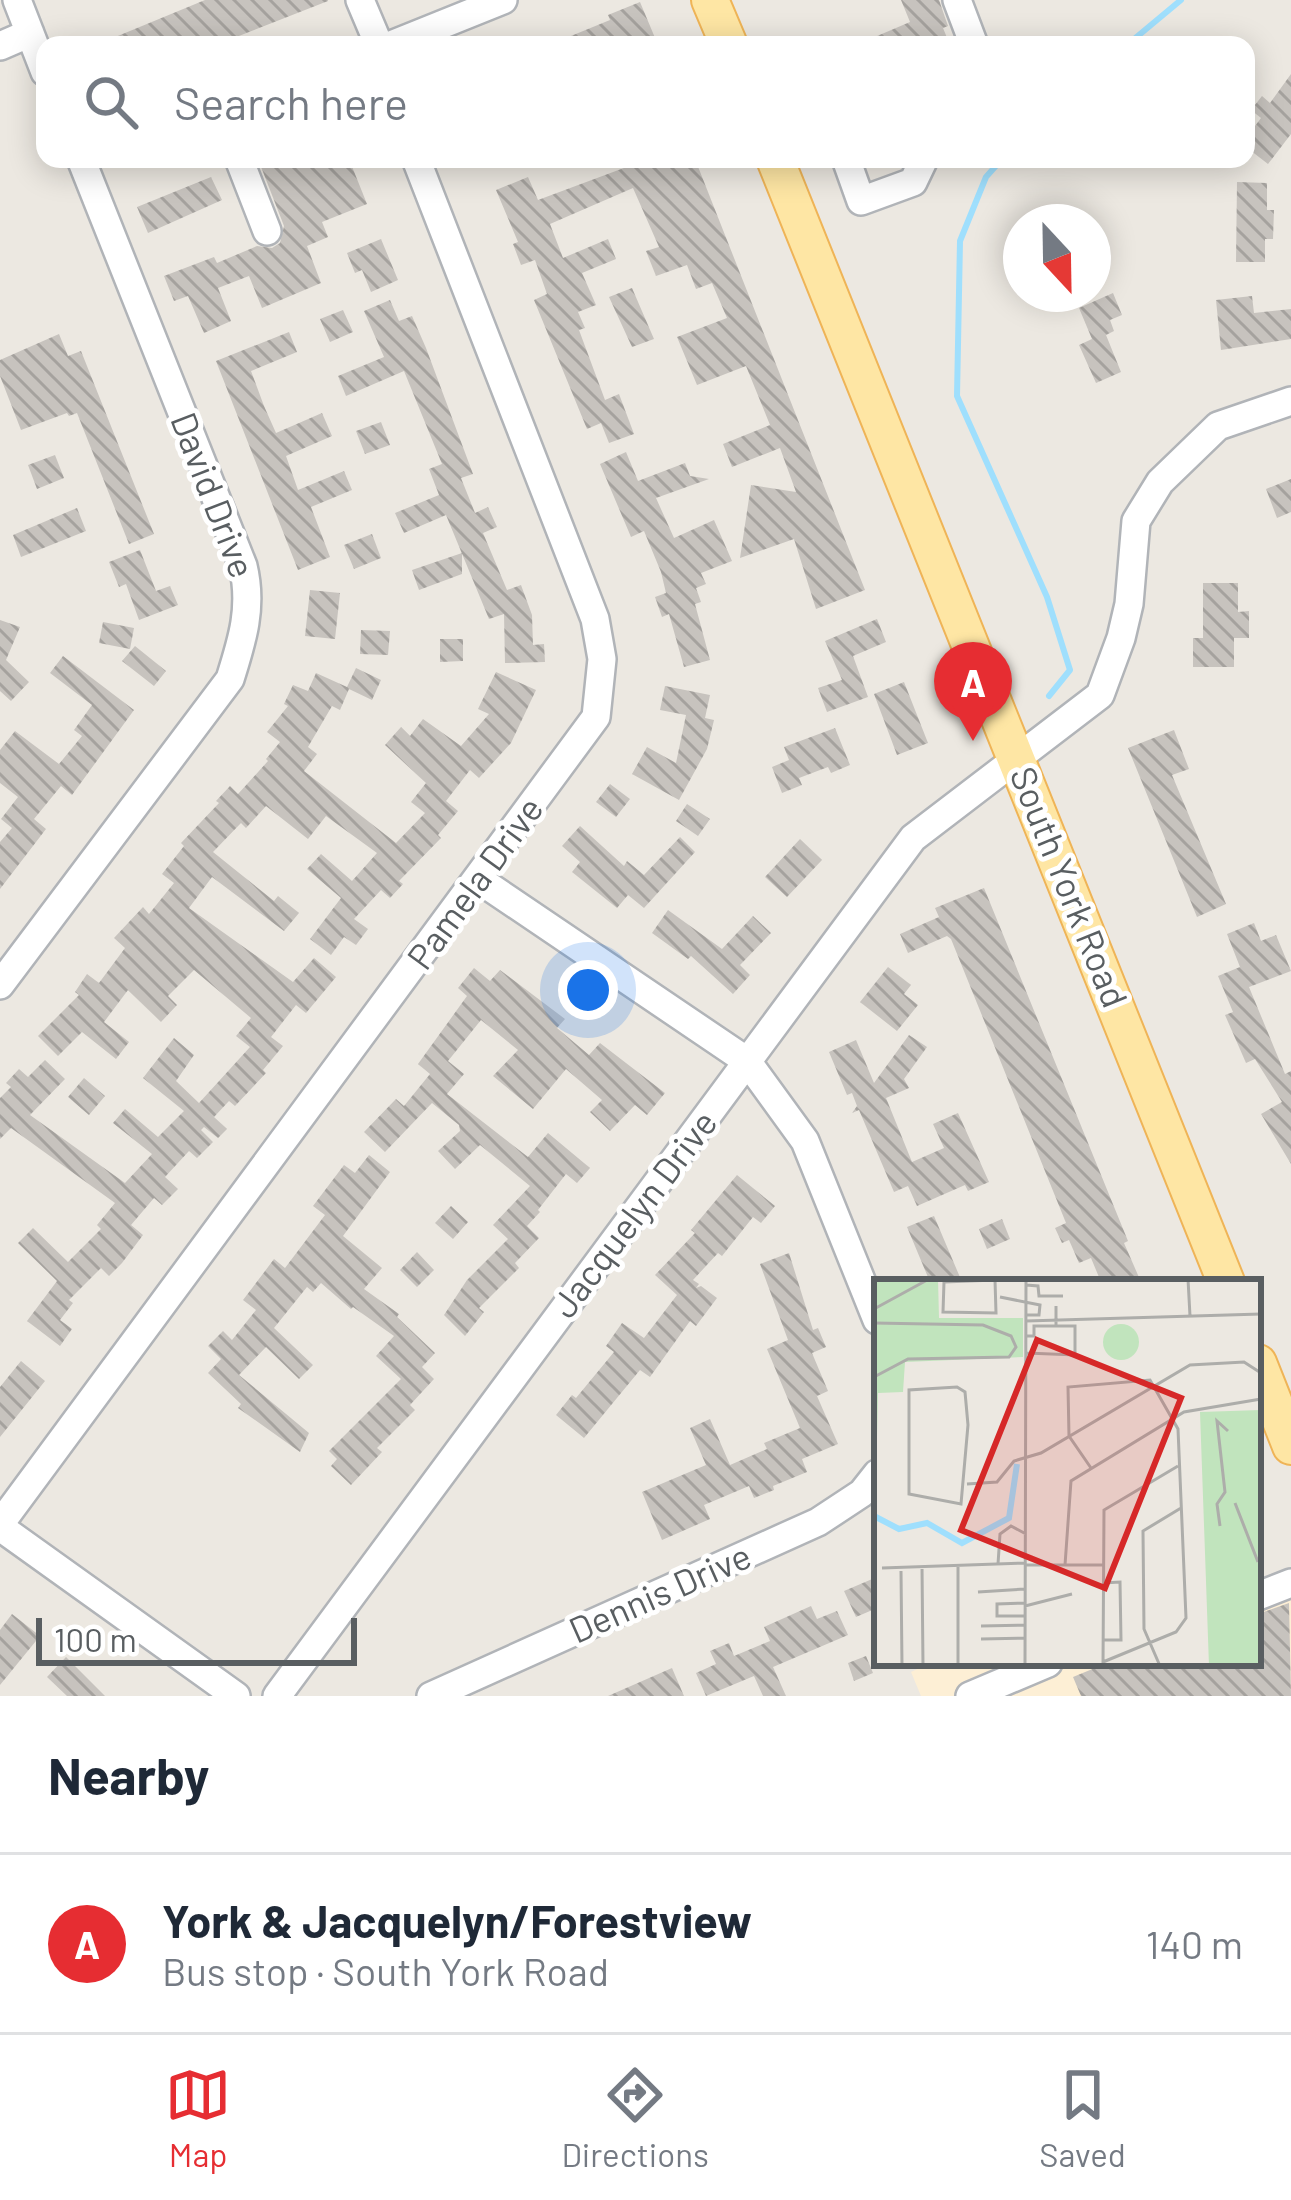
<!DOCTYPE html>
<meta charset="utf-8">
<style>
:root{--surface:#fff;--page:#f6f6f7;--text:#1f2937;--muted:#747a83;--line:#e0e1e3;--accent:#e62d32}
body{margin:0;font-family:Barlow,sans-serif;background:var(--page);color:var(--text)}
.compass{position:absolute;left:1003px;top:204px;width:108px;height:108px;border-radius:50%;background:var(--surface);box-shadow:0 6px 30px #0003;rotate:158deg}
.scale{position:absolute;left:36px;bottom:30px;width:321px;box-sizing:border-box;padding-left:12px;border:6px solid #595e61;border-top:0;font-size:33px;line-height:42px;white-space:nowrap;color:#595e61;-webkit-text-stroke:9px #fff;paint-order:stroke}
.you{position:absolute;left:588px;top:990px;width:42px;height:42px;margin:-30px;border:9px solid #fff;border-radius:50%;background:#1a73e8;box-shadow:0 0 0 18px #1a73e833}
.badge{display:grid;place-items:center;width:78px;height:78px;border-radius:50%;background:var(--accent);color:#fff;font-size:39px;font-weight:700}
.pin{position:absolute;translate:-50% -99px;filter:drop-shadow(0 3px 6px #0008)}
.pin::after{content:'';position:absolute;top:63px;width:42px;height:36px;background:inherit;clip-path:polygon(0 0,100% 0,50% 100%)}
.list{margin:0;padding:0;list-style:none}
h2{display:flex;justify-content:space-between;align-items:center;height:156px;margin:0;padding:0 48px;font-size:51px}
h2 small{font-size:39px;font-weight:400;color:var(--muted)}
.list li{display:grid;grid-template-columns:78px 1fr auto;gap:36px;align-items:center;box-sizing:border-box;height:180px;padding:0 48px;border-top:3px solid var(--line)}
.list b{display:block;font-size:45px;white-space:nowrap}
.list p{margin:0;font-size:39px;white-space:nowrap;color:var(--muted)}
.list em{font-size:39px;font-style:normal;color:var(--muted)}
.icon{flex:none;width:66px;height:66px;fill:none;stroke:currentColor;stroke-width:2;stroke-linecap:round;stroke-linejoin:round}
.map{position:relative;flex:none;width:1291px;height:1696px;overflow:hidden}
.search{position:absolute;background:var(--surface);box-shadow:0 6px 30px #0003;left:36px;right:36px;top:36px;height:132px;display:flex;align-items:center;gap:30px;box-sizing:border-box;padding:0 42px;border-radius:24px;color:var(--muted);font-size:45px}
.sheet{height:336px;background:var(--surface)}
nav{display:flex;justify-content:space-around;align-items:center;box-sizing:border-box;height:168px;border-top:3px solid var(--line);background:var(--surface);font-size:33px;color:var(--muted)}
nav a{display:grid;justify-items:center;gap:6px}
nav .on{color:var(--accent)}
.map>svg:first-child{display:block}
</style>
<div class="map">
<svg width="1291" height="1696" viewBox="0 0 1291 1696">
<defs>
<pattern id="building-back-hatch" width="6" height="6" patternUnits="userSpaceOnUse" patternTransform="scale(3)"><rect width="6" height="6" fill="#c7c3be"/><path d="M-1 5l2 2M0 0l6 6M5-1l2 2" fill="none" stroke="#a5a29e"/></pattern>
</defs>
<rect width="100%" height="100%" fill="#ece8e1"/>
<!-- commercial -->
<path fill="#fdefd5" d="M 1291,1576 L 1291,1696 L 921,1696 L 911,1672 L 930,1663 L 1258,1663 L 1258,1589 Z"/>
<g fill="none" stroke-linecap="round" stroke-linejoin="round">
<!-- stream -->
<path stroke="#9fdffd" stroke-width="6" d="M 1127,45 L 1181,0
M 1002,159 L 986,177 L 960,241 L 957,396 L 1047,597 L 1070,670 L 1049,696"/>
</g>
<!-- building -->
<path fill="url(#building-back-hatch)" d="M 205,0 L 328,0 L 328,1 L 216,45 L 96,45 Z
M 901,0 L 939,0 L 948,26 L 943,28 L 950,45 L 856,45 L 910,22 Z
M 640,2 L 658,45 L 549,45 L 610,20 L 608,15 Z
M 1291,74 L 1291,134 L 1268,164 L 1246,147 L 1246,138 L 1261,118 L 1251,110 L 1262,96 L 1270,103 Z
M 258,159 L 349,159 L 367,204 L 322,222 L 328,237 L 307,246 L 321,283 L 262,308 L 249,276 L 218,288 L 231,321 L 204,333 L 188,296 L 174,301 L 164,276 L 214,257 L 217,263 L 257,246 L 272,248 L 280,243 L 284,226 Z
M 648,159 L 695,159 L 865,590 L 816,609 L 794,539 L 740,558 L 751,485 L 796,492 L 780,448 L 732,467 L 723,444 L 770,425 L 746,366 L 697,385 L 677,337 L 727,318 L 712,283 L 696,289 L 687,265 L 656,276 L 646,251 L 659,247 L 633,188 L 550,224 L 563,258 L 608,239 L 616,259 L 582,273 L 596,305 L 578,312 L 585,328 L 579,330 L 605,400 L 619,394 L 634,434 L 609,443 L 601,423 L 587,429 L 534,300 L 547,294 L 535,260 L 521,265 L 513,244 L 518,242 L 496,190 L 528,177 L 538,200 Z
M 211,177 L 222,200 L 148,233 L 137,207 Z
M 1237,182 L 1267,183 L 1267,210 L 1274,210 L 1273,239 L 1265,239 L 1265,262 L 1236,262 Z
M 381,239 L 398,280 L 371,292 L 362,270 L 355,273 L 347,253 Z
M 632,288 L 654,339 L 632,347 L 609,297 Z
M 1113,293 L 1122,315 L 1110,320 L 1114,331 L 1106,335 L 1121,372 L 1096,383 L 1079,345 L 1092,339 L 1079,308 Z
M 1252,296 L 1254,313 L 1291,309 L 1291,339 L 1221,350 L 1216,300 Z
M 390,300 L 399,321 L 412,316 L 426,348 L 473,474 L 461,478 L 475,513 L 488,507 L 497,527 L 483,533 L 507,590 L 521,585 L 532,615 L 533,645 L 544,644 L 545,662 L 505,663 L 504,614 L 489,619 L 446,515 L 404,533 L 395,513 L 439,495 L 429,469 L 442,464 L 404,371 L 346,396 L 338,376 L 384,357 L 364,311 Z
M 343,310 L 353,332 L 330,342 L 320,319 Z
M 289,332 L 297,352 L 251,371 L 264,406 L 276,433 L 322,413 L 332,436 L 286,456 L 298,490 L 344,471 L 352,490 L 311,507 L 330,557 L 298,570 L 216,361 Z
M 59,334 L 68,356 L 81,351 L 154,534 L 129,544 L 77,413 L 69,416 L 67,413 L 21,430 L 0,376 L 0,360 Z
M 381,422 L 390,445 L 365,454 L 356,431 Z
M 626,452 L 638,481 L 685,463 L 690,476 L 709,479 L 656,498 L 674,538 L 714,520 L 732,561 L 701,573 L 706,584 L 696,588 L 701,602 L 695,604 L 710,660 L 684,667 L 669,614 L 662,617 L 655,597 L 666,593 L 661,572 L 644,531 L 631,537 L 600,464 Z
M 55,455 L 64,478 L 37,489 L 28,465 Z
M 1291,479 L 1291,512 L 1277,518 L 1266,489 Z
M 77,508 L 86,531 L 21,557 L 13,535 Z
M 372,534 L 381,558 L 354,569 L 344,545 Z
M 140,550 L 156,591 L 170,586 L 178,605 L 139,620 L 126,584 L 119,587 L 109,562 Z
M 462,553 L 462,574 L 419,590 L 412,570 Z
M 1203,583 L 1238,583 L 1238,612 L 1249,611 L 1249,638 L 1234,638 L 1234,667 L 1193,667 L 1193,638 L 1203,638 Z
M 310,590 L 340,593 L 335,639 L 305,636 Z
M 877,619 L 886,642 L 853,656 L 868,697 L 827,712 L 818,688 L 842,680 L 825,641 Z
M 0,620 L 20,627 L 6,660 L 29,682 L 11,701 L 0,691 Z
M 103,622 L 134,628 L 130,649 L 99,643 Z
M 361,630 L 390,631 L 388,655 L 360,654 Z
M 440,639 L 463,639 L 463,661 L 440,662 Z
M 135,646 L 166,671 L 154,686 L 122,661 Z
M 63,656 L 134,710 L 72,795 L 61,786 L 34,819 L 46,829 L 0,889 L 0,842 L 12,828 L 1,819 L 18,797 L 0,783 L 0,750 L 15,731 L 59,764 L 82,736 L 74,730 L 92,705 L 50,673 Z
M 356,668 L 381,680 L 372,700 L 349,689 L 340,710 L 332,706 L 308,747 L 317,754 L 304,771 L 396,843 L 425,813 L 411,802 L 426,783 L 385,745 L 401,727 L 410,736 L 423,719 L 461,746 L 489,714 L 478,709 L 496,672 L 536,690 L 511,743 L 479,778 L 470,770 L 446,801 L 458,811 L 438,835 L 441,838 L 399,881 L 403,884 L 390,898 L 381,890 L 354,919 L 368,929 L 356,945 L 344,937 L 331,955 L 310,939 L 341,898 L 307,869 L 321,854 L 352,881 L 377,853 L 326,816 L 308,839 L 266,806 L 246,828 L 241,823 L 213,852 L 274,901 L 278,896 L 299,913 L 284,931 L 212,877 L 189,908 L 293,982 L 314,958 L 336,977 L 306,1013 L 296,1005 L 271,1037 L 283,1046 L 263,1070 L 266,1073 L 235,1106 L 229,1101 L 214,1117 L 227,1129 L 218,1138 L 204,1127 L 201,1130 L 213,1142 L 197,1158 L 189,1151 L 165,1177 L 178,1189 L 162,1205 L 154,1198 L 131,1225 L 143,1235 L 122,1263 L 109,1276 L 101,1268 L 69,1300 L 73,1303 L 60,1320 L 72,1329 L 60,1346 L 27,1321 L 57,1281 L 18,1243 L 33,1228 L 68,1262 L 101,1229 L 97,1225 L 115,1203 L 11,1128 L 0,1139 L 0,1098 L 11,1087 L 6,1083 L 19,1069 L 28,1077 L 45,1060 L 65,1079 L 30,1115 L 125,1183 L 152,1154 L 113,1123 L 125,1109 L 158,1137 L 184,1111 L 143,1078 L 174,1038 L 194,1055 L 176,1081 L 199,1103 L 250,1047 L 236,1036 L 251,1018 L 194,970 L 168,996 L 177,1005 L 161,1022 L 128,990 L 104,1022 L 129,1042 L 116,1059 L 82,1032 L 58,1056 L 38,1036 L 79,995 L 75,992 L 87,974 L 99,983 L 125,948 L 114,938 L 143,907 L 149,914 L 174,883 L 162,874 L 184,846 L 181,843 L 219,803 L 216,801 L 230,786 L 238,794 L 268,761 L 266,759 L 280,742 L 267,732 L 288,706 L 284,704 L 293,685 L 308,691 L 316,673 L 347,687 Z
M 904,682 L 928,743 L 897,755 L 874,694 Z
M 665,686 L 710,695 L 705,718 L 714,720 L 707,749 L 679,800 L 632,774 L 647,747 L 676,763 L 686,715 L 660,710 Z
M 835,728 L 850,765 L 831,773 L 828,767 L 799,778 L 802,785 L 782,793 L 772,767 L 789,760 L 784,747 Z
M 1174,730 L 1189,769 L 1172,775 L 1226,904 L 1197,917 L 1128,748 Z
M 610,784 L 630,799 L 616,817 L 596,802 Z
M 687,804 L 710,819 L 698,836 L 676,821 Z
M 580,826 L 624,866 L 627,861 L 644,875 L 680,837 L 695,852 L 644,908 L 628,895 L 617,908 L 572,872 L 580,862 L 562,846 Z
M 800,839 L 822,860 L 787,897 L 765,877 Z
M 984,888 L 1128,1241 L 1124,1243 L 1141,1282 L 1101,1282 L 1091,1258 L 1079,1263 L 1069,1240 L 1062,1243 L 1055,1228 L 1066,1223 L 951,939 L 947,936 L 908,953 L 900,934 L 939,917 L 935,908 Z
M 668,910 L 722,949 L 753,916 L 771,933 L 740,965 L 750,975 L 733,994 L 691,956 L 688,959 L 652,933 Z
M 1254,923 L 1261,941 L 1276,935 L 1291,971 L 1249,987 L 1285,1074 L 1291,1071 L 1291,1164 L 1261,1114 L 1282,1102 L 1255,1059 L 1246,1063 L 1225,1015 L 1233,1012 L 1218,976 L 1240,967 L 1227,934 Z
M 888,967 L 911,985 L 904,994 L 918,1005 L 897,1031 L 860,1002 Z
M 474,968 L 490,981 L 500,970 L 565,1019 L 557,1028 L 589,1055 L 600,1043 L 665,1093 L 647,1115 L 635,1105 L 610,1131 L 590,1112 L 602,1100 L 566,1069 L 533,1109 L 493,1076 L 518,1050 L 481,1020 L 448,1061 L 464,1074 L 447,1094 L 528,1157 L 548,1133 L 590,1168 L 577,1183 L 566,1174 L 538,1210 L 540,1212 L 527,1226 L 539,1238 L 515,1263 L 519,1268 L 479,1308 L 484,1312 L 465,1336 L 444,1315 L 467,1280 L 508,1239 L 493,1225 L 530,1186 L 480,1145 L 455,1169 L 438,1151 L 460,1131 L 459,1125 L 432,1103 L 385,1152 L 364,1132 L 396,1099 L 404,1106 L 430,1074 L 418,1064 L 467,996 L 458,988 Z
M 909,1035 L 927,1047 L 904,1079 L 909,1088 L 886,1098 L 912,1162 L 944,1148 L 933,1124 L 958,1113 L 989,1182 L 968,1191 L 965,1185 L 917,1206 L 908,1186 L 894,1192 L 859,1110 L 852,1113 L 857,1106 L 852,1093 L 847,1095 L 829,1052 L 856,1040 L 874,1083 Z
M 84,1078 L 105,1096 L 89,1115 L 68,1097 Z
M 369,1155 L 390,1172 L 343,1236 L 382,1268 L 364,1289 L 399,1314 L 397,1317 L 435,1353 L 422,1367 L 434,1379 L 410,1405 L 415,1410 L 377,1448 L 382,1452 L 351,1485 L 331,1466 L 337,1459 L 329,1451 L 401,1379 L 376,1356 L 394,1336 L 353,1307 L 351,1309 L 321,1283 L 313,1292 L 307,1287 L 274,1328 L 313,1365 L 299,1379 L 266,1347 L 239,1375 L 309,1433 L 300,1452 L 238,1408 L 241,1404 L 208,1373 L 221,1359 L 208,1346 L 223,1331 L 232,1340 L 256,1310 L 243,1300 L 262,1275 L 274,1259 L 285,1268 L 325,1215 L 313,1206 L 344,1165 L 355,1173 Z
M 737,1175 L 775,1206 L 761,1223 L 753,1217 L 722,1256 L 718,1253 L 693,1280 L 699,1284 L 696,1288 L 701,1286 L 717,1298 L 696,1326 L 690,1321 L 650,1377 L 640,1370 L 584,1438 L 556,1415 L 572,1395 L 576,1398 L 614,1352 L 606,1346 L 622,1323 L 644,1338 L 677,1295 L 655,1275 L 695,1233 L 691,1230 Z
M 451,1206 L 468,1222 L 453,1239 L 435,1223 Z
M 934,1216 L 962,1282 L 930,1282 L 907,1227 Z
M 1002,1219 L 1010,1239 L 987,1249 L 979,1229 Z
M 417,1252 L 434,1270 L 417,1287 L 400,1270 Z
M 789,1253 L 813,1330 L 818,1328 L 826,1347 L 812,1353 L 828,1391 L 817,1396 L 838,1444 L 802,1459 L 807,1472 L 773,1486 L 774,1490 L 754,1498 L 749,1486 L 704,1505 L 710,1519 L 662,1540 L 642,1492 L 706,1465 L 690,1428 L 710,1419 L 730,1465 L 767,1449 L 764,1443 L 800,1428 L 767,1349 L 788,1340 L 760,1264 Z
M 21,1361 L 45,1381 L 0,1437 L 0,1387 Z
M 877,1577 L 877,1608 L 856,1617 L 844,1591 Z
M 1289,1603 L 1291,1696 L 1081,1696 L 1073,1677 L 1107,1663 L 1258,1663 L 1258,1614 Z
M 811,1606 L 817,1619 L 837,1611 L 848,1635 L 773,1667 L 786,1696 L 763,1696 L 754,1676 L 706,1696 L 696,1673 L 716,1664 L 710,1651 L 729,1643 L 734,1656 L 770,1641 L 764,1627 Z
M 12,1614 L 40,1636 L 0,1685 L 0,1630 Z
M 866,1656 L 873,1673 L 854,1681 L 848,1663 Z
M 66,1657 L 105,1696 L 67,1696 L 47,1677 Z
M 672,1668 L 684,1696 L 608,1696 Z"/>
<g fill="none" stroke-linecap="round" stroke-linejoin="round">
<!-- minor casing -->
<g stroke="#b1b4b8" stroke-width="32">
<path id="minor" d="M 17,0 L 45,72
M 360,0 L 379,45
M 957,0 L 974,45
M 391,45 L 503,0
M 0,46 L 30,33
M 239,159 L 267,231
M 846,159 L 861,201 L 913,182 L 924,159
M 478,879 L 747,1061 L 805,1141 L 877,1320
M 0,985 L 230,679 C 242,641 253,607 243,566 L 81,159
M 0,1524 L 596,717 L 602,659 L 595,619 L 416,159
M 0,1527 L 236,1696
M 1258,1596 L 1291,1583
M 277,1696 L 913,838 L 1100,695 L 1121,638 L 1129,604 L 1136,521 L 1160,482 L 1218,426 L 1291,401
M 431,1696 L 818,1522 L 862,1493 L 877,1474
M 970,1696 L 1048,1663"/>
</g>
<!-- major casing -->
<g stroke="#efb457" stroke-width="40">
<path id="major" d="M 710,0 L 729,45
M 775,159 L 1226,1282
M 1258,1363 L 1291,1446"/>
</g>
<!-- minor -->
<use href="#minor" stroke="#fff" stroke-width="27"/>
<!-- major -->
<use href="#major" stroke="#fee6a4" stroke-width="36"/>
</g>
<g text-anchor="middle" stroke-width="10" stroke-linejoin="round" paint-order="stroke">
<!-- street labels -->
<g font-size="36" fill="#595e61" stroke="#fff">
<text transform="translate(213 495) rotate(69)" y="13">David Drive</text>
<text transform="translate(475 883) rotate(-54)" y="13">Pamela Drive</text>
<text transform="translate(1069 887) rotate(68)" y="13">South York Road</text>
<text transform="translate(634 1214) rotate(-53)" y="13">Jacquelyn Drive</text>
<text transform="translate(660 1593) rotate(-24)" y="13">Dennis Drive</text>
</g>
</g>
<!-- overview -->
<g transform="translate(874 1279)">
<rect width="387" height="387" fill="#ece8e1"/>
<path d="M 0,0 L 64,0 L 65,39 L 149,39 L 149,78 L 31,83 L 29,113 L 4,114 L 0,290 ZM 387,131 L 387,387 L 335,387 L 326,133 Z" fill="#c1e4bd"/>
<path d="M229 63a18 18 0 1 1 36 0a18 18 0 1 1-36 0Z" fill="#c1e4bd"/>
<path fill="none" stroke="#9fdffd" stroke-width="6" d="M 0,237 L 25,250 L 53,244 L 88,264 L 135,239 L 143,185"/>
<path fill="none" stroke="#adadaa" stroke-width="3" d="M 314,0 L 316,37M 121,1 L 122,34 L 69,33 L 70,3 ZM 152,6 L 164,7 L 165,17 L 189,17M 126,18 L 166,26 L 165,36 L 152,36M 0,30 L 55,0M 152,42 L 387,35M 0,44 L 109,46 L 137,57 L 142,68 L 135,78 L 34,80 L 0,98M 152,57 L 160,57 L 160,47 L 182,47M 152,74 L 201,76 L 201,47 L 182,47 L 182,27M 83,108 L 91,113 L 94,146 L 87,225 L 35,215 L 35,111 ZM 217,189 L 195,157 L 194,108 L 276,101 L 304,150 L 312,339 L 302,353 L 229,383M 93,205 L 123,203 L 140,182 L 167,174 L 316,86 L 370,83 L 387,94M 361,224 L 384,283M 346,247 L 343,225 L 351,213 L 343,142 L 354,152M 124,285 L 126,255 L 137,247 L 152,255M 84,286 L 84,387M 152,286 L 229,286M 191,286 L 197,202 L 310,133 L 387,120M 48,287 L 49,387M 8,289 L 152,284M 27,292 L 28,387M 104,313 L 151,310M 151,327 L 198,315M 151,337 L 123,337 L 123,325 L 151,324M 107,347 L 151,346M 107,360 L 151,359M 229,361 L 247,361 L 246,303 L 229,304M 151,387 L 152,0M 229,387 L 230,231 L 304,187M 286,387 L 270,350 L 269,252 L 307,229"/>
<path fill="#d62828" fill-opacity="0.15" stroke="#d62828" stroke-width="6" d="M 163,61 L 307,119 L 231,309 L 87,251 Z"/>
<rect width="387" height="387" fill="none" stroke="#595e61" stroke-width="6"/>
</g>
</svg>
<svg class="compass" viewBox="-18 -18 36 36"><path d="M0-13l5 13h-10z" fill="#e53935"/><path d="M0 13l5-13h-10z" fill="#747a83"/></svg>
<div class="scale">100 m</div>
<div class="you"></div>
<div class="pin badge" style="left:973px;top:741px">A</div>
<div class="search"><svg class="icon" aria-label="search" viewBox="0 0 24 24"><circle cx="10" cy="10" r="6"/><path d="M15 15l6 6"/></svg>Search here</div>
</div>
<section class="sheet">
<h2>Nearby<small></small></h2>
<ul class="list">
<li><span class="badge">A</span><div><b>York &amp; Jacquelyn/Forestview</b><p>Bus stop · South York Road</p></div><em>140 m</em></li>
</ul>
</section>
<nav>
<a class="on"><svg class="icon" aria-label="map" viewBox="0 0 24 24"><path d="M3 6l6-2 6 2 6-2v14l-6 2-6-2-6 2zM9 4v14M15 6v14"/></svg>Map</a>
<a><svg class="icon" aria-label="directions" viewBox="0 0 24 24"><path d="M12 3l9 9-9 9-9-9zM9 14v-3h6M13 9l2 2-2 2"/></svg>Directions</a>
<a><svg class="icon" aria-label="saved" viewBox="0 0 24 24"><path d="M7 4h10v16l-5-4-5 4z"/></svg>Saved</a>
</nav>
